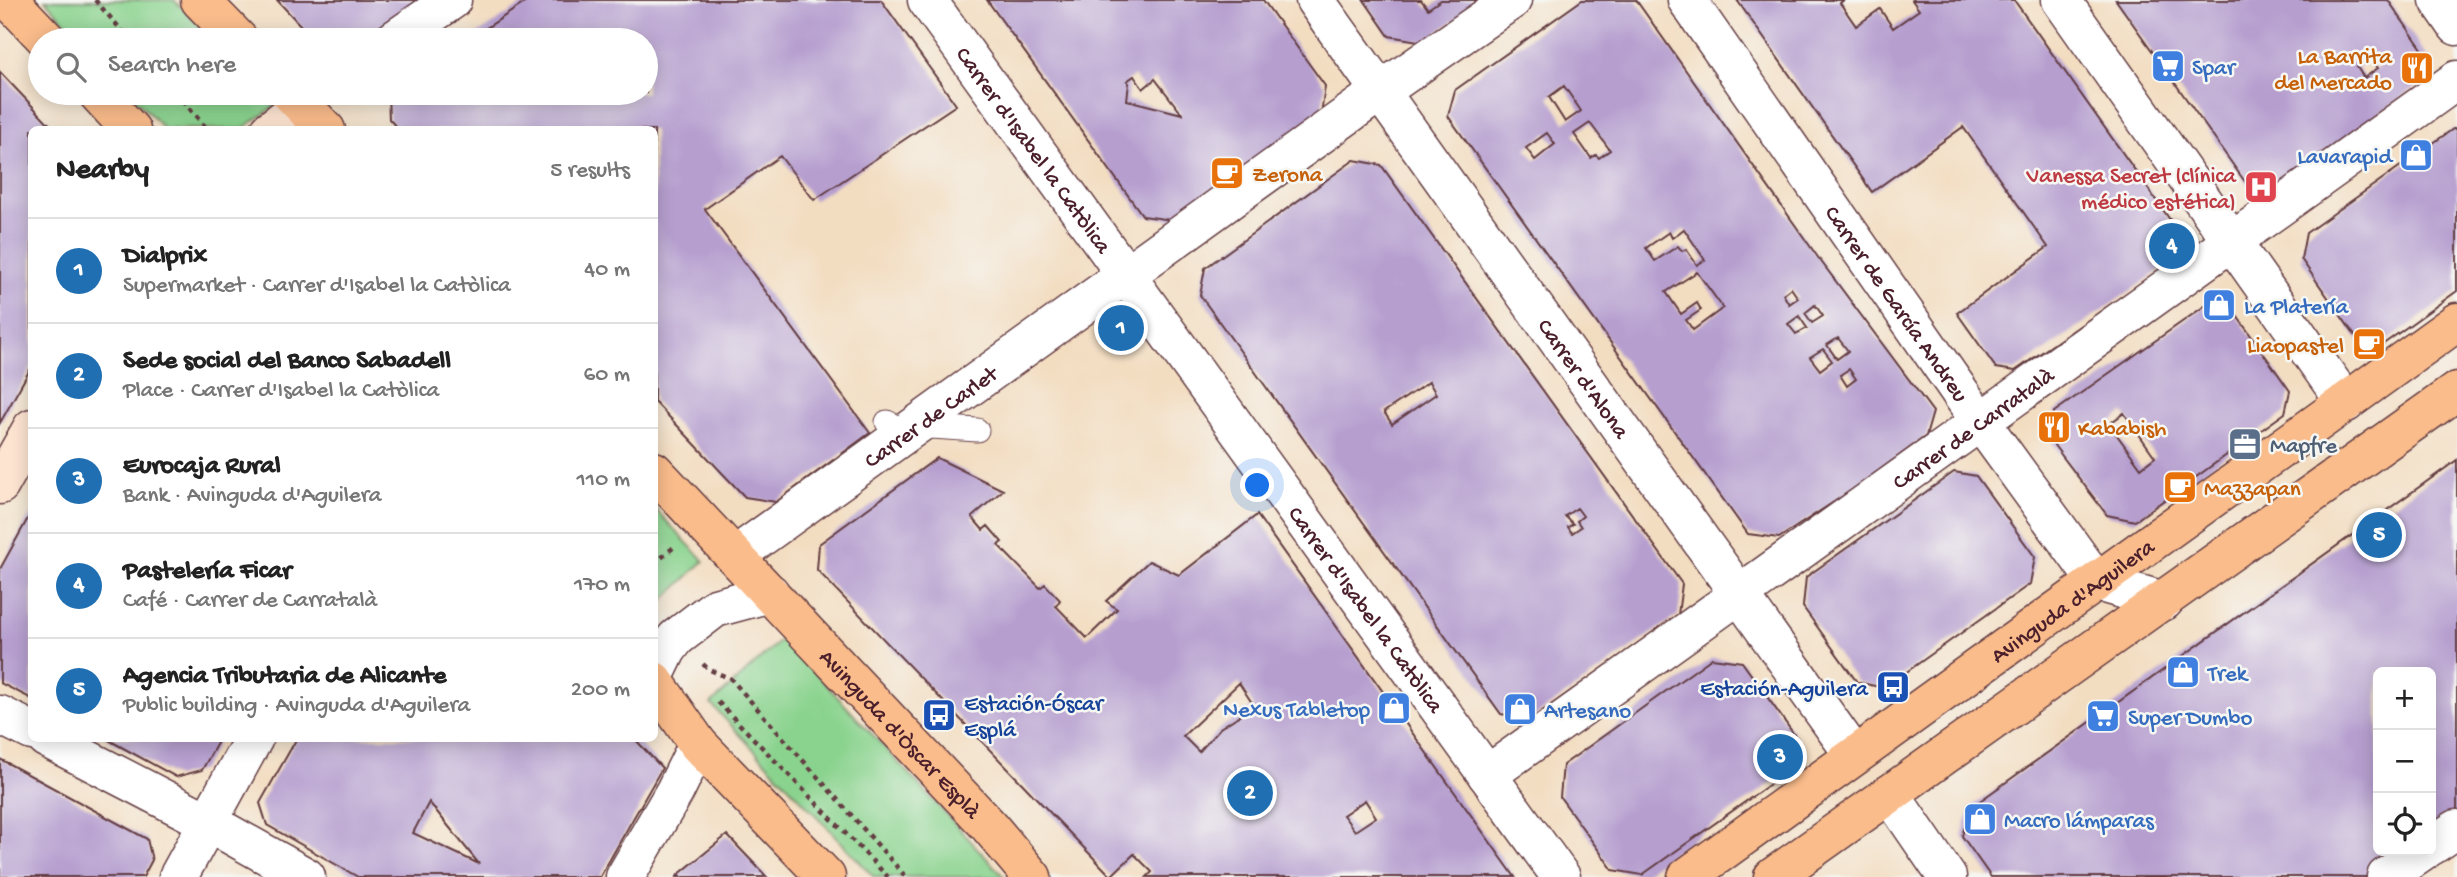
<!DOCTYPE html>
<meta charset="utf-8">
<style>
:root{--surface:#fff;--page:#f6f6f6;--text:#222;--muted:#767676;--line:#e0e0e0;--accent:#1f6fb2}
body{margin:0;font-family:"Gochi Hand",sans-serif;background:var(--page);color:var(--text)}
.controls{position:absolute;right:21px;bottom:21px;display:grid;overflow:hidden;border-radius:10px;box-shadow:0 4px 18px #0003}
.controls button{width:63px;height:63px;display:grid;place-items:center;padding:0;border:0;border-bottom:2px solid var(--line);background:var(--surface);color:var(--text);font:35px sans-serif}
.you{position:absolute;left:1258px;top:486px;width:24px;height:24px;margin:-18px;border:5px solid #fff;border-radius:50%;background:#1a73e8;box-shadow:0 0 0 10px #1a73e833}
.badge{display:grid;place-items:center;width:46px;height:46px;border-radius:50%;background:var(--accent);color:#fff;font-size:23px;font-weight:700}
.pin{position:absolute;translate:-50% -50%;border:4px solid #fff;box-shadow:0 2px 7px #0006}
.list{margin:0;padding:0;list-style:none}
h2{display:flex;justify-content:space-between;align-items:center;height:91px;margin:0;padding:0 28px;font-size:30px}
h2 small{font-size:23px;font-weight:400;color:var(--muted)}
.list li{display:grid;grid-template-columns:46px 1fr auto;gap:21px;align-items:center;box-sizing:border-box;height:105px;padding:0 28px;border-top:2px solid var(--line)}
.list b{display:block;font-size:26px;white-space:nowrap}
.list p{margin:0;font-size:23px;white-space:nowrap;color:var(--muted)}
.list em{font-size:23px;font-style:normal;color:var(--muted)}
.icon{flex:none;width:38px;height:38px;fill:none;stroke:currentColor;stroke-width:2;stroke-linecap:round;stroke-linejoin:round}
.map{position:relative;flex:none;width:2457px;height:877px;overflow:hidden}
.search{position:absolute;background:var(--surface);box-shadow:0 4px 18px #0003;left:28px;top:28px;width:630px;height:77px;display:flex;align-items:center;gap:18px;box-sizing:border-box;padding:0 24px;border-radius:38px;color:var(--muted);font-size:26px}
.panel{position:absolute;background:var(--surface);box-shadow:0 4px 18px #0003;left:28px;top:126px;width:630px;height:616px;border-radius:10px}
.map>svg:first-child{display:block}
</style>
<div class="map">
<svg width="2457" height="877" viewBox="0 0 2457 877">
<rect width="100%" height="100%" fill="#f6f6f2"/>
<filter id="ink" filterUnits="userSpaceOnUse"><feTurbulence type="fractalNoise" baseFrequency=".0143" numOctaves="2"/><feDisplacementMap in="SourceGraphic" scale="14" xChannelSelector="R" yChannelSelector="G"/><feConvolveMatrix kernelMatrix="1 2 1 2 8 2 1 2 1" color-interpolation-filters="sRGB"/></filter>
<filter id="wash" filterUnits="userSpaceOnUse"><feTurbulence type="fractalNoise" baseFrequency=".00686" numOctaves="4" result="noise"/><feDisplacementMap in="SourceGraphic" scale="28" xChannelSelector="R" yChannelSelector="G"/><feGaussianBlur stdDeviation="1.57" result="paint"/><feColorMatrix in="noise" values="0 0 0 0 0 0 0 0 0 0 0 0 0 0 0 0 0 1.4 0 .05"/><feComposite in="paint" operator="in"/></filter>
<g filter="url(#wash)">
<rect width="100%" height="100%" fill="#f3ddc1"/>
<!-- green -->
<path fill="#8ad38e" stroke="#6a795c" stroke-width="2" d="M 45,0 L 174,0 L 213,40 L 82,40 Z
M 130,93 L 263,93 L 275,106 L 242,129 L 164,129 Z
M 655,509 L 704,561 L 655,608 Z
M 783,638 L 1004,877 L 874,877 L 711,704 Z"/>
<g id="blocks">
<!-- building -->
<path fill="#b69fcf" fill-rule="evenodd" d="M 277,0 L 429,0 L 372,40 L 314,40 Z
M 529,0 L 881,0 L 956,105 L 814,200 L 780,156 L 705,209 L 870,433 L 776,502 L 745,497 L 654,401 L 654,130 L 399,130 L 389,119 L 388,94 L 390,93 L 646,93 L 646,40 L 468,40 Z
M 987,0 L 1263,0 L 1325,86 L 1321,115 L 1172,220 L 1143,216 ZM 1134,76 L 1143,89 L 1155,79 L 1182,114 L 1127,100 L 1129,83 L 1127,81 Z
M 1364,0 L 1421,0 L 1428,9 L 1441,0 L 1482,0 L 1424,42 L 1389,36 Z
M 1582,0 L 1636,0 L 1817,256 L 1933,412 L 1926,436 L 1852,490 L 1779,538 L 1748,534 L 1448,116 L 1455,90 ZM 1564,86 L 1581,111 L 1565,122 L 1549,97 ZM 1590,123 L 1610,150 L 1599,158 L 1596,155 L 1591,158 L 1574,134 ZM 1547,133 L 1555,144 L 1535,160 L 1526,148 ZM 1684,229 L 1705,260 L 1697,265 L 1686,249 L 1682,251 L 1678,246 L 1655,261 L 1646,248 L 1669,232 L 1672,238 ZM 1697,272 L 1723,308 L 1693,330 L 1686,320 L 1701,310 L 1697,303 L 1681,314 L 1666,292 ZM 1791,288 L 1798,298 L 1789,304 L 1783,294 ZM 1815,305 L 1823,316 L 1812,323 L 1805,313 ZM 1799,316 L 1807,328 L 1796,334 L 1788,324 ZM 1838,338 L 1848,351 L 1837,359 L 1827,345 ZM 1823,349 L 1832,361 L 1820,370 L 1810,357 ZM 1849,369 L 1856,379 L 1847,386 L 1840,375 Z
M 1737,0 L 1844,0 L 1840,3 L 1856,26 L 1880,9 L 1893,28 L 1919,10 L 1912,0 L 2014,0 L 2178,231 L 2173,261 L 2015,371 L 1996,368 L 1957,313 L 2048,247 L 1963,127 L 1872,192 Z
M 2116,0 L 2388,0 L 2427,56 L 2422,83 L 2269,192 L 2248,186 ZM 2370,58 L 2378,68 L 2364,78 L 2357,67 Z
M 0,72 L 55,130 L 32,130 L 32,366 L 0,423 Z
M 2453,129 L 2457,129 L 2457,291 L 2382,345 L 2358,340 L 2301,259 L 2306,233 Z
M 1354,160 L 1381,165 L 1682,584 L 1678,615 L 1531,719 L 1501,714 L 1200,295 L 1205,268 ZM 1429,382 L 1436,394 L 1392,424 L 1384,412 ZM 1577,508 L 1583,516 L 1577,521 L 1581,527 L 1572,533 L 1568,527 L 1573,524 L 1565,516 Z
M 2206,305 L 2232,309 L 2290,391 L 2285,413 L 2135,521 L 2107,515 L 2050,440 L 2054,412 ZM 2124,413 L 2155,457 L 2141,468 L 2109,424 Z
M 937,458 L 1003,490 L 972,517 L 983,530 L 988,526 L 1002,542 L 998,545 L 1040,588 L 1045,584 L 1060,600 L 1056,606 L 1087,638 L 1117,609 L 1106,601 L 1149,561 L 1179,575 L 1257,515 L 1515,877 L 1147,877 L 1152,872 L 1134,854 L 1111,876 L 817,570 L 819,544 ZM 1239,683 L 1254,706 L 1220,728 L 1199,752 L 1183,736 ZM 1365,800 L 1376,817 L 1355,831 L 1343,815 Z
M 2457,460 L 2457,820 L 2431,839 L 2431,672 L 2378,672 L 2378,851 L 2414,851 L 2376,877 L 1991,877 L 1962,836 L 1970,808 Z
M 1954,472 L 1976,476 L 2035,557 L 2030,584 L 1884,688 L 1857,682 L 1803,607 L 1806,577 Z
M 32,511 L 32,699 L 0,683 L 0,569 Z
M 1712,658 L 1742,662 L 1798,740 L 1793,768 L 1642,875 L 1613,870 L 1560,797 L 1563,765 Z
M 105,738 L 220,738 L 202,770 L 176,777 Z
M 297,738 L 634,738 L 662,768 L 600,877 L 358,877 L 267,825 L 260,803 ZM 429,802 L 479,864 L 413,833 Z
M 0,759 L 147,839 L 152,860 L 143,877 L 0,877 Z
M 727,835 L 767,877 L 677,877 L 678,875 Z"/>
</g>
</g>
<g filter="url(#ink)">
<use href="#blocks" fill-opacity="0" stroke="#633c42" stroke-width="2"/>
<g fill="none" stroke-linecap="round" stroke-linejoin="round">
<!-- lane casing -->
<g stroke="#633c42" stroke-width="25">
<path id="lane" d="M 887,422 L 906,432 L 932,427 L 977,430"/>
</g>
<!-- street casing -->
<g stroke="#633c42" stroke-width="41">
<g id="street">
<path id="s1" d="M 927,0 L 1561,877"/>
<path id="s2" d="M 1315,0 L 1854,755"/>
<path id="s3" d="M 1687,0 L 1980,421 L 2097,582 L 2164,601"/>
<path d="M 2061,0 L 2346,403"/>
<path d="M 2439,0 L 2457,26"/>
<path d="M 394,40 L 452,0"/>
<path id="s4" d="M 735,556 L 1381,91 L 1512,0"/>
<path d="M 654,677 L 667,650 L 676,638 L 715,608 L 770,593"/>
<path d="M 0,715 L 32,731"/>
<path d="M 46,738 L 208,822 L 306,877"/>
<path id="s5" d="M 1487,775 L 2457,80"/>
<path d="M 1890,794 L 1947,877"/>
<path d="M 2431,846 L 2457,829"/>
<path d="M 178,877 L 254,738"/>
<path d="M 625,877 L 675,791 L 698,744"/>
<path d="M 2386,877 L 2424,851"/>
</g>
</g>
<!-- secondary casing -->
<g stroke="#633c42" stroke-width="41">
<path id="secondary" d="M 270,130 L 302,105
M 0,485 L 32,428"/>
</g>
<!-- primary casing -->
<g stroke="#633c42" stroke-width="41">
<g id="primary">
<path d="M 9,0 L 47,40"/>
<path d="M 200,0 L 239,40"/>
<path d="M 97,93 L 131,130"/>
<path d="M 290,93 L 326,130"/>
<path id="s6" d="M 654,471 L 989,826 L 1032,877"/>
<path d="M 654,681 L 698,744 L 826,877"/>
<path id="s7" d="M 1687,877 L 2457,322"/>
<path d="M 1773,877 L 2457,391"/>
</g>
</g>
<!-- path -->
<path stroke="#633c42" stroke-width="4.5" stroke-dasharray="5 5" stroke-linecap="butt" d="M 95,0 L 130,40
M 176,93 L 208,130
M 654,564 L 674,547
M 703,664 L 708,669 L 731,679 L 906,877
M 718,702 L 888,877"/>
<!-- lane -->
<use href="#lane" stroke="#fff" stroke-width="23"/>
<!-- street -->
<use href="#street" stroke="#fff" stroke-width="38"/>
<!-- secondary -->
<use href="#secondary" stroke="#fde4d1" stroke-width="38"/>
<!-- primary -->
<use href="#primary" stroke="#fabc8b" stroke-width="38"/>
</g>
</g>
<!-- icons -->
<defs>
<g id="supermarket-square" transform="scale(1.75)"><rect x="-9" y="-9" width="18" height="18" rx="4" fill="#3f7fe0" stroke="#f6f6f2"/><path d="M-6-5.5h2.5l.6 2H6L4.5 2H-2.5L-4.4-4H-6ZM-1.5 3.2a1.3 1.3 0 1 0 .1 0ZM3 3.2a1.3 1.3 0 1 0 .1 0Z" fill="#fff"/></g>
<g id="restaurant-square" transform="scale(1.75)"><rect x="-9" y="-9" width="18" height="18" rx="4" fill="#e8710a" stroke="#f6f6f2"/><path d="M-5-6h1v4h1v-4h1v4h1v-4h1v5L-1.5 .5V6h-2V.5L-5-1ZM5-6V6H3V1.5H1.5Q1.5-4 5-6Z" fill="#fff"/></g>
<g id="shop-square" transform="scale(1.75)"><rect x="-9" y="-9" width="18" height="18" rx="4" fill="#3f7fe0" stroke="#f6f6f2"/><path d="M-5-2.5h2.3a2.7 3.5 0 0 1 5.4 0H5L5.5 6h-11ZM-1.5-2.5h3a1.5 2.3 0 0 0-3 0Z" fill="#fff"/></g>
<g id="cafe-square" transform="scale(1.75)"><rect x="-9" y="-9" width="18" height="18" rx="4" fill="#e8710a" stroke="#f6f6f2"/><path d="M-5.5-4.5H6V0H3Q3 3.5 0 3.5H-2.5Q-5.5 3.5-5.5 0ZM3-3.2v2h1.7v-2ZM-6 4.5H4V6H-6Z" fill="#fff"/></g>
<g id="hospital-square" transform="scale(1.75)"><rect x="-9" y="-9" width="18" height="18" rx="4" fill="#e0444e" stroke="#f6f6f2"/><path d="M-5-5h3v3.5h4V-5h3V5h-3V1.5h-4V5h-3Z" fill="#fff"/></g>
<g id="office-square" transform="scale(1.75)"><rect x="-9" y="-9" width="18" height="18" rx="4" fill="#5c6f8a" stroke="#f6f6f2"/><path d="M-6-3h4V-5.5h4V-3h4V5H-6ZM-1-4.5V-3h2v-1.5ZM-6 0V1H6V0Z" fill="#fff"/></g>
<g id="bus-square" transform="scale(1.75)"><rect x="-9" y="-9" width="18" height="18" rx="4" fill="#1a4fb4" stroke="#f6f6f2"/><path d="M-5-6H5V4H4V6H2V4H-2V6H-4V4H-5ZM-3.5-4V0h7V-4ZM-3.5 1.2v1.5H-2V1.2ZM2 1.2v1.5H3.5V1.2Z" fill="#fff"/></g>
</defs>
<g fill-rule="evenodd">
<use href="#supermarket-square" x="2168" y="66"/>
<use href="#restaurant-square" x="2417" y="68"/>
<use href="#shop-square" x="2416" y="155"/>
<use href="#cafe-square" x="1227" y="173"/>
<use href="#hospital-square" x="2261" y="187"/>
<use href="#shop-square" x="2219" y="305"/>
<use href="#cafe-square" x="2369" y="344"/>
<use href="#restaurant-square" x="2054" y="427"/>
<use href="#office-square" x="2245" y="444"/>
<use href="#cafe-square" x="2180" y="487"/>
<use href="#shop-square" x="2183" y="672"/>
<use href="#bus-square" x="1893" y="687"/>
<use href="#shop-square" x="1394" y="708"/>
<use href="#shop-square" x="1520" y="709"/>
<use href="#bus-square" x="939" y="715"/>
<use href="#supermarket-square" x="2103" y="716"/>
<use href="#shop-square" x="1980" y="819"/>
</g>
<g text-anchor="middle" stroke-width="5" stroke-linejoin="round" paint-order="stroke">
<!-- food labels -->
<g font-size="23" fill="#c56008" stroke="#f6f6f2" text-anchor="start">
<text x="2392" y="63" text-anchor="end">La Barrita<tspan x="2392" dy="26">del Mercado</tspan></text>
<text x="1252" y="181">Zerona</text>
<text x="2344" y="352" text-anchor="end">Liaopastel</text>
<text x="2078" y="435">Kababish</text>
<text x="2204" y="495">Mazzapan</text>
</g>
<!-- shop labels -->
<g font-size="23" fill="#366cbe" stroke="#f6f6f2" text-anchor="start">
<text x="2192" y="74">Spar</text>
<text x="2392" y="163" text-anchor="end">Lavarapid</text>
<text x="2244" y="313">La Platería</text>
<text x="2208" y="680">Trek</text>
<text x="1370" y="716" text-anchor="end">Nexus Tabletop</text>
<text x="1544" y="717">Artesano</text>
<text x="2128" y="724">Super Dumbo</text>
<text x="2004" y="827">Macro lámparas</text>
</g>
<!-- street labels -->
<g font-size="23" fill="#4a1f2b" stroke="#f6f6f2">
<text dy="8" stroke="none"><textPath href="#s1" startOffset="184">Carrer d'Isabel la Catòlica</textPath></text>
<text dy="8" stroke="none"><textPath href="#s3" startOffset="369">Carrer de García Andreu</textPath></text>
<text dy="8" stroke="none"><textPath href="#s2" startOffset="464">Carrer d'Alona</textPath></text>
<text dy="8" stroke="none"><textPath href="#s4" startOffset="240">Carrer de Carlet</textPath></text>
<text dy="8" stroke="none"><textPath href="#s5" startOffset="597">Carrer de Carratalà</textPath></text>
<text dy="8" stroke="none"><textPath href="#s7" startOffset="474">Avinguda d'Aguilera</textPath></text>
<text dy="8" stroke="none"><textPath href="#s1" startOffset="751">Carrer d'Isabel la Catòlica</textPath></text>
<text dy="8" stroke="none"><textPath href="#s6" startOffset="360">Avinguda d'Òscar Esplà</textPath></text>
</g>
<!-- health labels -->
<g font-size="23" fill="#be3a42" stroke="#f6f6f2" text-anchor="end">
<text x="2236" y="182">Vanessa Secret (clínica<tspan x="2236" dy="26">médico estética)</tspan></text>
</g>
<!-- service labels -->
<g font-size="23" fill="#4e5e75" stroke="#f6f6f2" text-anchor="start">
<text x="2270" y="452">Mapfre</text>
</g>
<!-- transit labels -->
<g font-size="23" fill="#164399" stroke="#f6f6f2" text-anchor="end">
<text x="1868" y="695">Estación-Aguilera</text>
<text x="964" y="710" text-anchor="start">Estación-Óscar<tspan x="964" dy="26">Esplá</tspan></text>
</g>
</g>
</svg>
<div class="controls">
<button>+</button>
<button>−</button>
<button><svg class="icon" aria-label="locate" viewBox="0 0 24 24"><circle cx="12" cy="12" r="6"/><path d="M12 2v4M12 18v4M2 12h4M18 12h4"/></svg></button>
</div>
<div class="you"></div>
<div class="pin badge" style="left:1121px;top:328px">1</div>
<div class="pin badge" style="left:1250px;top:793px">2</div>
<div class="pin badge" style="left:1780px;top:757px">3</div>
<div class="pin badge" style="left:2172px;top:246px">4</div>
<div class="pin badge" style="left:2379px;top:535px">5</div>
<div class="search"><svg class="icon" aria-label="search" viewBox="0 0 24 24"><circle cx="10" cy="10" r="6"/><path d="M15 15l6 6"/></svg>Search here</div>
<section class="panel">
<h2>Nearby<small>5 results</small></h2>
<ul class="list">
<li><span class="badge">1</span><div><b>Dialprix</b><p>Supermarket · Carrer d'Isabel la Catòlica</p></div><em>40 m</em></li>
<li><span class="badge">2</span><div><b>Sede social del Banco Sabadell</b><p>Place · Carrer d'Isabel la Catòlica</p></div><em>60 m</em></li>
<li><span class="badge">3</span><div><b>Eurocaja Rural</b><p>Bank · Avinguda d'Aguilera</p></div><em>110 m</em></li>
<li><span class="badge">4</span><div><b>Pastelería Ficar</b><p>Café · Carrer de Carratalà</p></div><em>170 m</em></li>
<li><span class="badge">5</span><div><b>Agencia Tributaria de Alicante</b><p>Public building · Avinguda d'Aguilera</p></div><em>200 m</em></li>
</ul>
</section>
</div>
